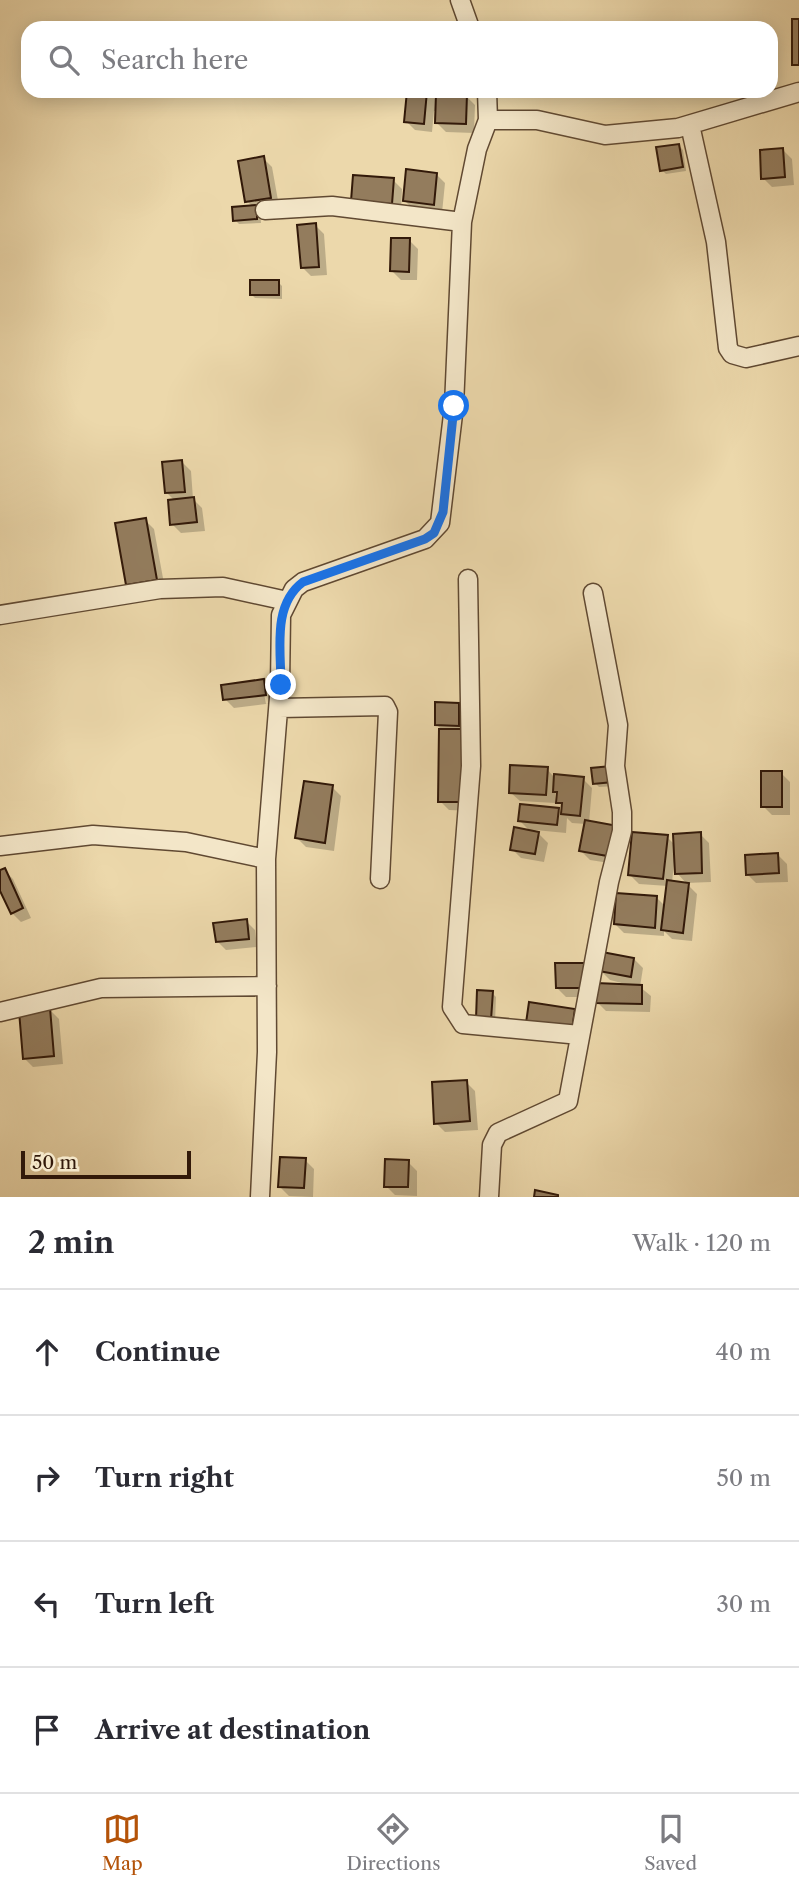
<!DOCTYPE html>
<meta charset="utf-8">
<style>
:root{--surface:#fff;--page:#f7f7f7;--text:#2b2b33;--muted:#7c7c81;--line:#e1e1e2;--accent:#b45309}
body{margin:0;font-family:"Libre Caslon Text",serif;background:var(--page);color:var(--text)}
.scale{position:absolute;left:21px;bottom:18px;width:170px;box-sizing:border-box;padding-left:7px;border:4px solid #321909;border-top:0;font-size:19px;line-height:24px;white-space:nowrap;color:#321909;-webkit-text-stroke:5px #f3e6c8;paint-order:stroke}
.stop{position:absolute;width:21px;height:21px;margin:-16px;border:5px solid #1a73e8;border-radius:50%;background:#fff}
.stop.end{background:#1a73e8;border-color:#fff;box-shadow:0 2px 7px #0008}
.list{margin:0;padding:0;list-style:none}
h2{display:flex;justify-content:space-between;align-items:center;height:91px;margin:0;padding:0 28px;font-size:30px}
h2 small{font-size:23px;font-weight:400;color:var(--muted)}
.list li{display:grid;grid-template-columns:46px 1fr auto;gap:21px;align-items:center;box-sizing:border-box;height:126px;padding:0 28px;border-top:2px solid var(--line)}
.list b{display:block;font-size:26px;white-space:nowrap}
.list em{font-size:23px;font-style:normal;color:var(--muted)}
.icon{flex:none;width:38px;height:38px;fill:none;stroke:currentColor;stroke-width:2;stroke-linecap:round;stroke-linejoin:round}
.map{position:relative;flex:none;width:799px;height:1197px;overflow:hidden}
.search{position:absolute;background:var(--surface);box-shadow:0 4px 18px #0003;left:21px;right:21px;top:21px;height:77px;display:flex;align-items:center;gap:18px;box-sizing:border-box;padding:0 24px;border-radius:21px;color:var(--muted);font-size:26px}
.sheet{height:595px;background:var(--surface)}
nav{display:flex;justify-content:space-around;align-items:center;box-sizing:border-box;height:98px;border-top:2px solid var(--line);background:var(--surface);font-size:19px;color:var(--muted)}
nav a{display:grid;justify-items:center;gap:4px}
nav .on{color:var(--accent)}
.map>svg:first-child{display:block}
</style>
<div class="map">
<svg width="799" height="1197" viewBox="0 0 799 1197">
<rect width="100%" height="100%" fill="#ecd8ab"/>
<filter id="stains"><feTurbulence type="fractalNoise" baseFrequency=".00286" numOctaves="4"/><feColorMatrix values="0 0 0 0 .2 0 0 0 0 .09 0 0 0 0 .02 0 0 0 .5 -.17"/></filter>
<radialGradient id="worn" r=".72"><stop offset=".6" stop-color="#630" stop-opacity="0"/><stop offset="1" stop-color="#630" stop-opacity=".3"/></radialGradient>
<!-- shadow -->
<path fill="#0003" fill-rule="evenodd" d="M 408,91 L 428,91 L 437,101 L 466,96 L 475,105 L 474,133 L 446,132 L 437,123 L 437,111 L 434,111 L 432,132 L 415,130 L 406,121 Z
M 679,146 L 683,150 L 686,171 L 666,174 L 662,170 Z
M 783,150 L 792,159 L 794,185 L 772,187 L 763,178 Z
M 263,158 L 272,167 L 279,206 L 260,209 L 261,223 L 239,224 L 235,220 L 253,207 L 247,201 Z
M 436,174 L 445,183 L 442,213 L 414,210 L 405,201 Z
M 393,180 L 402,189 L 401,212 L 362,209 Z
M 315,225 L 324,234 L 327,275 L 311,276 L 302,267 Z
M 409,240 L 418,249 L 417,280 L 401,280 L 392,271 Z
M 278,282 L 282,286 L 282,299 L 255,298 L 251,294 Z
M 182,462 L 191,471 L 193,499 L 202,508 L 205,531 L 181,533 L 172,524 L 175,501 L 167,493 Z
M 145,520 L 154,529 L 165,589 L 136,594 L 127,585 Z
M 263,681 L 272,690 L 274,703 L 234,708 L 225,699 ZM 263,688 L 267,688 L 269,703 L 266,704 Z
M 459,705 L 463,709 L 470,811 L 449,810 L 440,801 L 441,729 L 437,725 Z
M 610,768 L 616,786 L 599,787 L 595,783 Z
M 547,769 L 553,776 L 583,779 L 592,788 L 589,823 L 622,865 L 590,860 L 581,851 L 586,824 L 572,823 L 567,818 L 566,833 L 535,830 L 548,843 L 544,862 L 521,858 L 512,849 L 532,833 L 520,821 L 558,810 L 563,814 L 563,807 L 555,792 L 555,803 L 520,801 L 510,792 Z
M 781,773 L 790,782 L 790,815 L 772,815 L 763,806 Z
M 332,787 L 341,796 L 334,851 L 306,847 L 297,838 Z
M 700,834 L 709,843 L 711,882 L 686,883 L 677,873 L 674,862 L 672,883 L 688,885 L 697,894 L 692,941 L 672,939 L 664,931 L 664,936 L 624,933 L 615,924 L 657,898 L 666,907 L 668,886 L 639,884 L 630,875 L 667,837 L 676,846 Z
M 778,855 L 787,864 L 788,882 L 756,883 L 747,874 Z
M 4,870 L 13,879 L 31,918 L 21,922 L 12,913 L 0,887 L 0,872 Z
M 246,921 L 255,930 L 257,947 L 226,950 L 217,941 Z
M 634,959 L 643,968 L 640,987 L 651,996 L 650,1012 L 606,1011 L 597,1002 L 597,997 L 566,997 L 557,988 L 633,986 L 610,980 L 601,971 Z
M 492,993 L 496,997 L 495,1023 L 482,1023 Z
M 50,1010 L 59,1019 L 63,1064 L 33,1067 L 24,1058 Z
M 466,1082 L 475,1091 L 478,1130 L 445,1132 L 436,1123 Z
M 305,1160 L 314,1169 L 313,1197 L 289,1196 L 280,1187 Z
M 408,1162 L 417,1171 L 417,1196 L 395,1195 L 386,1186 Z"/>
<!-- building -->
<path fill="#937c5d" stroke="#321909" stroke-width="2" d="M 792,19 L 799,19 L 799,65 L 792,65 Z
M 407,91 L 427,91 L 424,124 L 404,122 Z
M 436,94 L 467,94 L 466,124 L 435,123 Z
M 679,144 L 683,167 L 660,171 L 656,147 Z
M 783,148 L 785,177 L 761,179 L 760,150 Z
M 264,156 L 271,198 L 245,202 L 238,161 Z
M 406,169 L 437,173 L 434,205 L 403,201 Z
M 353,175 L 394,178 L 392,204 L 351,201 Z
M 257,205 L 257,219 L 233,221 L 232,207 Z
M 316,223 L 319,267 L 301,268 L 297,225 Z
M 391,238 L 410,238 L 409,272 L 390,271 Z
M 250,280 L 279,280 L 279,295 L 250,295 Z
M 182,460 L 185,492 L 165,493 L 162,462 Z
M 194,497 L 197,522 L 170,525 L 168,500 Z
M 146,518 L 157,580 L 126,585 L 115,523 Z
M 264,679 L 266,695 L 223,700 L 221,685 Z
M 435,702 L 459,703 L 459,726 L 435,725 Z
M 439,729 L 463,729 L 462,802 L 438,802 Z
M 510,765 L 548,767 L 546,795 L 509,793 Z
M 611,766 L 613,782 L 593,784 L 591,768 Z
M 761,771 L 782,771 L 782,807 L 761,807 Z
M 554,774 L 584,777 L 580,816 L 561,814 L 562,803 L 556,803 L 557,792 L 553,792 Z
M 304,781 L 333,785 L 325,843 L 295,838 Z
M 520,804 L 559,808 L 557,825 L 518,821 Z
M 585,820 L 618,826 L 613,857 L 579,851 Z
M 514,827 L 539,832 L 535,854 L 510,850 Z
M 632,832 L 668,835 L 663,879 L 628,875 Z
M 701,832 L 702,873 L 675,874 L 673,834 Z
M 778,853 L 779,873 L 746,875 L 745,855 Z
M 5,868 L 23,908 L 11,914 L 0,891 L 0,870 Z
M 667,880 L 689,883 L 683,933 L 661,930 Z
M 616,893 L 657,896 L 655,928 L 614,924 Z
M 247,919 L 249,939 L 216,942 L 213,923 Z
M 602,952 L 634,958 L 631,977 L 599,971 Z
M 555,963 L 586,963 L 586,988 L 556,988 Z
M 596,983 L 642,985 L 642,1004 L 595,1003 Z
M 477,990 L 493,991 L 491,1020 L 476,1019 Z
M 529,1002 L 575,1009 L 572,1030 L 526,1023 Z
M 50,1008 L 54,1056 L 23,1059 L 19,1011 Z
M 467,1080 L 470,1121 L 434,1124 L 432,1082 Z
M 280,1157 L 306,1158 L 304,1188 L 278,1187 Z
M 385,1159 L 409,1160 L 408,1187 L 384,1187 Z
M 535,1190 L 558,1195 L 558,1197 L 534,1197 Z"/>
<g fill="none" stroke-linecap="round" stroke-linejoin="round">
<!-- street casing -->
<g stroke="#604932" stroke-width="21">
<path id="street" d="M 460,0 L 470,28
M 488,120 L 537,120 L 605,135 L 678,128 L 799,92
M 690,125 L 716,242 L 728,348 L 732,354 L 746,358 L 799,346
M 265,210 L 332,206 L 462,222
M 468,579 L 471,766 L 452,1007 L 463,1024 L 580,1035
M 0,615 L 160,589 L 223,587 L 287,601
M 279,708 L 385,706 L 388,712 L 380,879
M 0,846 L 93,835 L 186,842 L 266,859
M 0,1012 L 101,988 L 267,986
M 260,1197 L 267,1052 L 266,859 L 280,685 L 281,615 L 294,589 L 303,582 L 425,539 L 440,523 L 454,406 L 462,222 L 477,149 L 488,120 L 487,91
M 489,1197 L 492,1145 L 498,1133 L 568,1101 L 609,882 L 622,831 L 622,812 L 615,766 L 618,725 L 593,593"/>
</g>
<!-- street -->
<use href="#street" stroke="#f3e6c8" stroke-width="18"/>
</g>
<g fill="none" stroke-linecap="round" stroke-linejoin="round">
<!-- route -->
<path stroke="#1a73e8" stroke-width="9" d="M 281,685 C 281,650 272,605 303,582 L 425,539 L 434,533 L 443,512 L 454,406"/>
</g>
<rect width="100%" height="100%" filter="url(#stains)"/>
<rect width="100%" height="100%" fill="url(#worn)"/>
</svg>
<div class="scale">50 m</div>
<div class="stop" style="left:454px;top:406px"></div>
<div class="stop end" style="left:281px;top:685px"></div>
<div class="search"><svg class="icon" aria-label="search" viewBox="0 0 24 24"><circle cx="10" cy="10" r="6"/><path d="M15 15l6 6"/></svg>Search here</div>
</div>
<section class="sheet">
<h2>2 min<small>Walk · 120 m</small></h2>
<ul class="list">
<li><svg class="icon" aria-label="ahead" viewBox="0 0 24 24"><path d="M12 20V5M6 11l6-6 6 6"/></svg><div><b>Continue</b></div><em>40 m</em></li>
<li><svg class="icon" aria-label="right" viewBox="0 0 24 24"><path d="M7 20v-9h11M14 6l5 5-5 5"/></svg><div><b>Turn right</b></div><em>50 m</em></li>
<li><svg class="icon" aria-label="left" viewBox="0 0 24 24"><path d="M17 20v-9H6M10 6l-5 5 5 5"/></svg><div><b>Turn left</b></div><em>30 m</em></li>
<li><svg class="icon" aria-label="arrive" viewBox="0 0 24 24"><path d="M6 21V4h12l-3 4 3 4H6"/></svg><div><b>Arrive at destination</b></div></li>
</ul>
</section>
<nav>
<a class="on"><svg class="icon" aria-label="map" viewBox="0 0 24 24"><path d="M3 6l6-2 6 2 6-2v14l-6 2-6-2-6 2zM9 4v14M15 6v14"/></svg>Map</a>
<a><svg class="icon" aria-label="directions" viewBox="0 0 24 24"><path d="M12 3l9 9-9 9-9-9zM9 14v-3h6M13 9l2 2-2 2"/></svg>Directions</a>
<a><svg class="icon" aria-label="saved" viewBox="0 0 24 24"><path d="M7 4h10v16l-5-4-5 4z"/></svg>Saved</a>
</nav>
